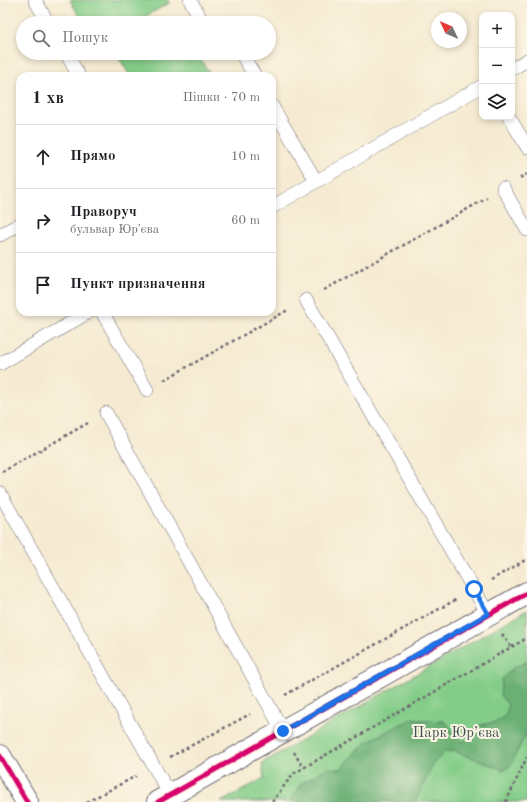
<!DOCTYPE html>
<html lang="uk">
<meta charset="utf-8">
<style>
:root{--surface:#fff;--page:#f6f6f6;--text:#202124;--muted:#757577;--line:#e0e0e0}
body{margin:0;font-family:"Old Standard TT",serif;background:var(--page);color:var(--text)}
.controls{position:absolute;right:12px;top:12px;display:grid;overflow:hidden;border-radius:8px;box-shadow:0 2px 6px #0003}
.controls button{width:36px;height:36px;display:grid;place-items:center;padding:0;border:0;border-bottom:1px solid var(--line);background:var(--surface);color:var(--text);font:20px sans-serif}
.compass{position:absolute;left:431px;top:12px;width:36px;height:36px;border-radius:50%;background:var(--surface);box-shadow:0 2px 6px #0003;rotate:314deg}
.stop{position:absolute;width:12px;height:12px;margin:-9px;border:3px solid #1a73e8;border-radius:50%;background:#fff}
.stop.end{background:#1a73e8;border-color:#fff;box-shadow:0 1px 4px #0008}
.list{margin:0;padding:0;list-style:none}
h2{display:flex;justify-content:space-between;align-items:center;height:52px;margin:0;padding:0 16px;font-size:17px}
h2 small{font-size:13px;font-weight:400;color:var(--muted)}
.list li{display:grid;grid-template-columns:26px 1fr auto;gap:12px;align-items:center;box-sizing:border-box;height:64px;padding:0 16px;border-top:1px solid var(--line)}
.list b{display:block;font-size:15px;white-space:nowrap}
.list p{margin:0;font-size:13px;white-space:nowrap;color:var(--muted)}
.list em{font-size:13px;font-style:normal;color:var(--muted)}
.icon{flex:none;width:22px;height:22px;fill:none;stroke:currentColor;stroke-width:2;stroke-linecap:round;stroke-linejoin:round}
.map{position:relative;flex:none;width:527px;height:802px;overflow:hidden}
.search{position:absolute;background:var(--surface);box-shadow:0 2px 6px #0003;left:16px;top:16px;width:260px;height:44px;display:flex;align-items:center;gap:10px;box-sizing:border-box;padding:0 14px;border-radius:22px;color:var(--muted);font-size:15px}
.panel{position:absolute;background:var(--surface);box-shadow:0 2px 6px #0003;left:16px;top:72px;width:260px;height:244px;border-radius:12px}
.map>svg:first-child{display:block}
</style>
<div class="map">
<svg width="527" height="802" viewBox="0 0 527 802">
<rect width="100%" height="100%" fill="#fcf5e5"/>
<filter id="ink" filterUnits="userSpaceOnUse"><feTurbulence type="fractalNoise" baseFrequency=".025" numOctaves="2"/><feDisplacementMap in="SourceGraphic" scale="8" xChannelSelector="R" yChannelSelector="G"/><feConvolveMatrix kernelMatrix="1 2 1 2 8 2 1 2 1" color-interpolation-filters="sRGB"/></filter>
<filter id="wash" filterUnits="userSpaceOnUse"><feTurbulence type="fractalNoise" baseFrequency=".012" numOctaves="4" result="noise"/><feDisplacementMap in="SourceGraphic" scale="16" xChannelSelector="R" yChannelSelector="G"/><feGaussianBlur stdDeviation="0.9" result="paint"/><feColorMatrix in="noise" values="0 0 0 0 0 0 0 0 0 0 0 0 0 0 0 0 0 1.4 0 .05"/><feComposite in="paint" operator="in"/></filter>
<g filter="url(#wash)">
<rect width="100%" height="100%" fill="#f6ebd2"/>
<!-- green -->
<path fill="#84cd89" stroke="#537862" d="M 70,0 L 168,0 L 169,3 L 134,23 L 83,23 Z
M 116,53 L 197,53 L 211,76 L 130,76 Z
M 527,610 L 527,802 L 221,802 L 264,778 L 262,763 Z"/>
<!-- forest -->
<path fill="#6bb075" stroke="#466958" d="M 527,662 L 527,732 L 510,766 L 504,770 L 454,751 L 445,752 L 434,763 L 415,802 L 292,802 L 293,798 L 302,783 L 327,768 L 341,769 L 365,743 L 413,718 C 423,721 433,720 444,721 L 449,726 L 454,736 L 462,742 L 468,739 L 480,725 L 496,722 L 506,715 L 508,705 L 500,695 L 502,679 L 514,667 Z"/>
</g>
<g filter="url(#ink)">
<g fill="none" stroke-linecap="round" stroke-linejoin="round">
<!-- service casing -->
<g stroke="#6c6870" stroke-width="14">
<path id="service" d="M 35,0 L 48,23
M 190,0 L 203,23
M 66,53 L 79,76
M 241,53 L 255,76
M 512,69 L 527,60
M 272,106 L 316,181
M 509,117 L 527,147
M 503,188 L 527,230
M 272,207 L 482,86
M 0,235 L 20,224
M 306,300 L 488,614
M 102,312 L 147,390
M 0,364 L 89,312
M 106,413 L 283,731
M 0,493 L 170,795"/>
</g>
<!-- minor casing -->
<g stroke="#6c6870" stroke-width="24">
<path id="minor" d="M 0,756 L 27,802"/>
</g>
<!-- tertiary casing -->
<g stroke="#6c6870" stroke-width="24">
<path id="tertiary" d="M 158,802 L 527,593"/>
</g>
<!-- path -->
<path stroke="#6c6870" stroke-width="2.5" stroke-dasharray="3 3" stroke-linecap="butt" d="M 520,178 L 527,174
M 324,290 L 487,198
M 164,380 L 288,310
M 2,472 L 88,423
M 491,580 L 527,559
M 502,634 L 511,647
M 285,695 L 457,599
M 294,752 L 303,768
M 170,757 L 250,714
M 87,802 L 136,776
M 272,802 L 293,774 L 527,638
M 506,802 L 527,757"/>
<!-- service -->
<use href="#service" stroke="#fff" stroke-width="13"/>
<!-- minor -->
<use href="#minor" stroke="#fff" stroke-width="22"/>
<!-- tertiary -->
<use href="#tertiary" stroke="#fff" stroke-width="22"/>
<!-- cycleway casing -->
<g stroke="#fcf5e5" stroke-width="8">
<path id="cycleway" d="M 0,756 L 27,802
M 158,802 L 527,593"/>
</g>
<!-- cycleway -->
<use href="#cycleway" stroke="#d6006c" stroke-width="5"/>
</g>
</g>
<g fill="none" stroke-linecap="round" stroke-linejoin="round" filter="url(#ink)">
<!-- route -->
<path stroke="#1a73e8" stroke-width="5" d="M 283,731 L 488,614 L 474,589"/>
</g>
<g text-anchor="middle" stroke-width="4" stroke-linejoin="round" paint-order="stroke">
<!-- park labels -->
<g font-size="15" fill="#3f5552" stroke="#fcf5e5">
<text x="456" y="737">Парк Юр’єва</text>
</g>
</g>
</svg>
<div class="controls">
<button>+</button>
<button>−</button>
<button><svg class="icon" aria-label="layers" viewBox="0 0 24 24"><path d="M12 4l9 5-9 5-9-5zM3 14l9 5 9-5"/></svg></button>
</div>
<svg class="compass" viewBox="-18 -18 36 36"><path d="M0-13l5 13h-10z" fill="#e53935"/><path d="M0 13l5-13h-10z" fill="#757577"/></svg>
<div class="stop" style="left:474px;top:589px"></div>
<div class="stop end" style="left:283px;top:731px"></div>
<div class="search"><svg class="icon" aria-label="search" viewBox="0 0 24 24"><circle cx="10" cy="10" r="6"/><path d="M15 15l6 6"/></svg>Пошук</div>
<section class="panel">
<h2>1 хв<small>Пішки · 70 m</small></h2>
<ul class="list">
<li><svg class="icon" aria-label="ahead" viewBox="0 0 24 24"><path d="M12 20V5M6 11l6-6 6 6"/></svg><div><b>Прямо</b></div><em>10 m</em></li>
<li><svg class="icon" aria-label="right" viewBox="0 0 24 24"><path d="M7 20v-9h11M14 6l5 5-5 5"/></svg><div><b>Праворуч</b><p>бульвар Юрʼєва</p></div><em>60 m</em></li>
<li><svg class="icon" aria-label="arrive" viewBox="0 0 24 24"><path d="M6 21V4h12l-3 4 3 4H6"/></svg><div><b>Пункт призначення</b></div></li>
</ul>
</section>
</div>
